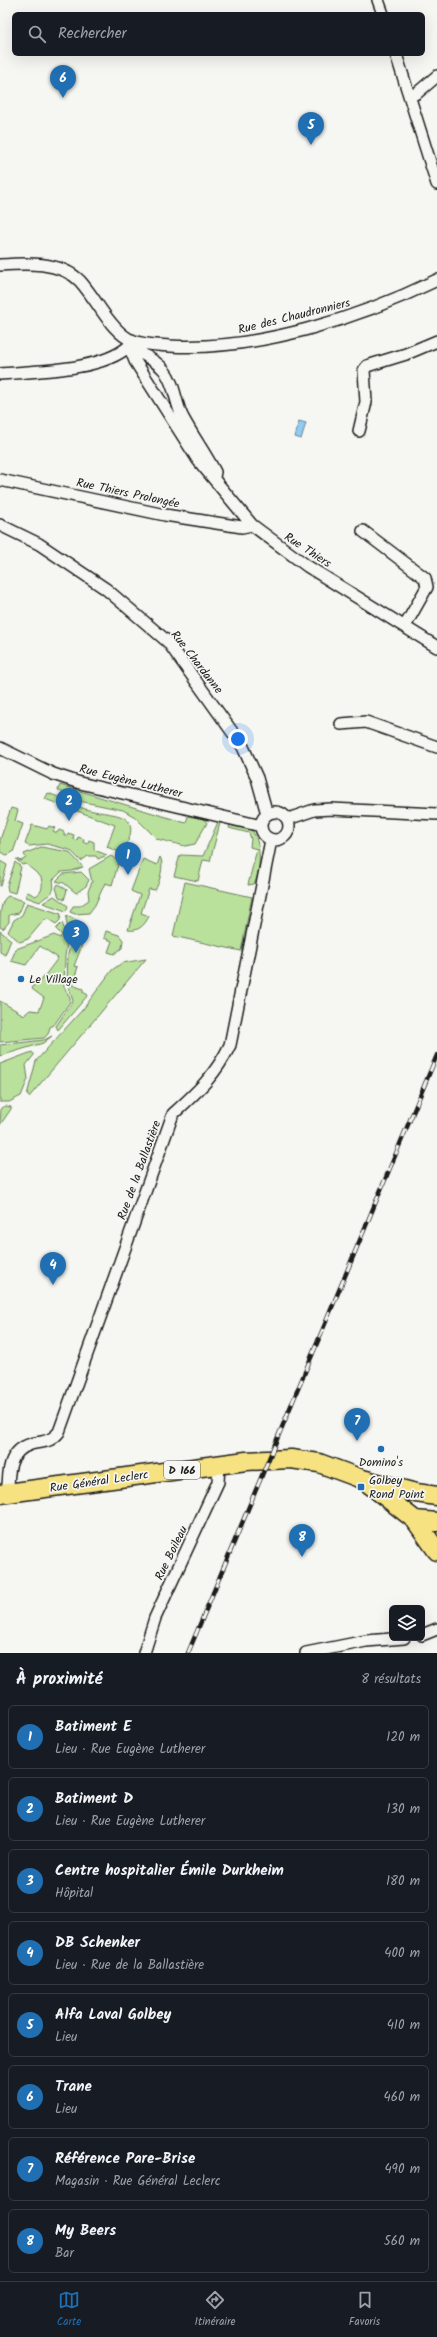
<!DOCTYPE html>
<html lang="fr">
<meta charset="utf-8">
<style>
:root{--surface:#171b24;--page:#242831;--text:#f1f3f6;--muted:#9ea1a6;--line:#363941;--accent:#1f6fb2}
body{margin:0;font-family:Kalam,sans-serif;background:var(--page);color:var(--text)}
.controls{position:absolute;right:12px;bottom:12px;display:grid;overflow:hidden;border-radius:6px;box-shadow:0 4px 16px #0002}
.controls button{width:36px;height:36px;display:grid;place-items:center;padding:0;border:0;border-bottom:1px solid var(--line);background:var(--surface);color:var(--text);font:20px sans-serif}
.you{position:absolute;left:238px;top:739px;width:14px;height:14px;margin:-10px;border:3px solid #fff;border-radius:50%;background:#1a73e8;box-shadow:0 0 0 6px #1a73e833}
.badge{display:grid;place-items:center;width:26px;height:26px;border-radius:50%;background:var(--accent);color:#fff;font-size:13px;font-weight:700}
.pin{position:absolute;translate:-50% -33px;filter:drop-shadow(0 1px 2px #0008)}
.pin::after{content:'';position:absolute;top:21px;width:14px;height:12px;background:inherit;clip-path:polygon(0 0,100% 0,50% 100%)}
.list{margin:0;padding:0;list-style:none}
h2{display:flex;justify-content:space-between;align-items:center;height:52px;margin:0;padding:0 16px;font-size:17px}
h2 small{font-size:13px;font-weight:400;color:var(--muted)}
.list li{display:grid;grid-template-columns:26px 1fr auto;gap:12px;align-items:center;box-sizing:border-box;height:64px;margin:0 8px 8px;padding:0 8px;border:1px solid var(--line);border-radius:6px}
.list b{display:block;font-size:15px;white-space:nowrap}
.list p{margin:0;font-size:13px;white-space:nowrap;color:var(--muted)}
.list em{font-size:13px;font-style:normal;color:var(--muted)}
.icon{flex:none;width:22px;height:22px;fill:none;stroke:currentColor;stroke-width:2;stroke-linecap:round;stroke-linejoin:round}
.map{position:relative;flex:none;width:437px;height:1653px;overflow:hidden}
.search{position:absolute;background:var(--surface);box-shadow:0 4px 16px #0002;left:12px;right:12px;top:12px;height:44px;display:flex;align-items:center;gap:10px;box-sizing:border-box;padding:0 14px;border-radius:6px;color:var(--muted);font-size:15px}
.sheet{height:628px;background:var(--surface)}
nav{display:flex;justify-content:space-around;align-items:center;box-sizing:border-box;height:56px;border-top:1px solid var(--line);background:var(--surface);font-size:11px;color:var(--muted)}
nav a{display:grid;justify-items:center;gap:2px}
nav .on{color:var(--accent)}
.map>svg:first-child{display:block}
</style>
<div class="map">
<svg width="437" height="1653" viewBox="0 0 437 1653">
<rect width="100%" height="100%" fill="#f6f6f2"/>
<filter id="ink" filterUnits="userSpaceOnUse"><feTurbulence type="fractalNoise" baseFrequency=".025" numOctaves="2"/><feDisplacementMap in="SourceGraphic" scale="8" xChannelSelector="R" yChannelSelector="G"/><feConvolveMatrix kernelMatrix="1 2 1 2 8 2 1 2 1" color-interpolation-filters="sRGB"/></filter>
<g filter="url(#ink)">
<!-- green -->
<path fill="#b9e19c" stroke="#6a7e5c" d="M 60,785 L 186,823 L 188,816 L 204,819 L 207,823 L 195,844 L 185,846 L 157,839 L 135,817 L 123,810 L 79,801 L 58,790 Z
M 48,793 C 61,797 72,805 85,809 C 113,817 145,809 124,851 L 122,853 L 107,847 L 115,825 L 45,799 Z
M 11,808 L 18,810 L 15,821 L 23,824 L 13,852 L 7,855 L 0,852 L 0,840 Z
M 218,822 L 220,823 L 210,861 L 203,860 L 198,881 L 174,876 L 180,855 L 203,856 Z
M 32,825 L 47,829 L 49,826 L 55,828 L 53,831 L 57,833 L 59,830 L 64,832 L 64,835 L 67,836 L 68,833 L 74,835 L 73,839 L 77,840 L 78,837 L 84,839 L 83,842 L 87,844 L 89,840 L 94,842 L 94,850 L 107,855 L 98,859 L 96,856 L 88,856 L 81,861 L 70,850 L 47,844 L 29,846 L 25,844 Z
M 230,825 L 251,830 C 262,840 261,873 254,884 L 248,885 L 257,849 L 250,847 L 251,839 L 249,833 L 229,828 Z
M 41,847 L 69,852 L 83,867 L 72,871 L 61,872 L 53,880 C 56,896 48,893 40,902 L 26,897 L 26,894 L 28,892 L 35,896 C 43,893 43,885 41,877 L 26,864 L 22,865 L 16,859 L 21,861 L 26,858 L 24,854 Z
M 111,856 L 119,861 L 112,885 L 105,883 L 95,905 L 89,913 L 75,914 L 70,912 L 73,906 L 80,906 L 89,900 L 88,891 L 92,882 L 89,869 Z
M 160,857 C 165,863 159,885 155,890 L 149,889 L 141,913 L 149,916 C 145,925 138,932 128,930 L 140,895 L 131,891 L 143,859 L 157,865 Z
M 0,861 L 7,865 L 1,886 L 0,886 Z
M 15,862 L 21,867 L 15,893 L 8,891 L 7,886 Z
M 81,872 L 89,880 L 86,886 L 76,893 L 64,883 L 56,881 L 63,874 Z
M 185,882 L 252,897 L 241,951 L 173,936 Z
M 58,884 L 67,890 L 64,900 L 59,897 L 56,888 Z
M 8,896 L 24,901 L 19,913 L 9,915 L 9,922 L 3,929 L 0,927 C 0,917 0,900 8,896 Z
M 54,896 L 68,906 L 66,911 L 43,903 Z
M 27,903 L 61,914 L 60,920 L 56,924 L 48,919 L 44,920 L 28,939 L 20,942 L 8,932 L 14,920 L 22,915 Z
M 67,916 L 79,921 C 88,936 80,950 74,966 L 78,967 L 72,985 L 83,989 L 83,992 L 88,995 L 58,1030 L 56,1026 L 73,1001 L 67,981 L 68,954 L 71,942 L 66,920 Z
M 62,923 L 68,938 L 65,956 L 64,987 L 70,998 L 70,1002 L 54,1025 L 50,1027 L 48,1034 L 44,1038 L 0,1042 L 0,1001 L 24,1015 L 30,1010 L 39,1011 L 44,998 L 32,989 L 35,982 L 40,982 L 58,958 L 40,946 L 26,965 L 11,961 L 16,949 L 54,935 L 60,938 L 62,935 L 56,929 Z
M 0,931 L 11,940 L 5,955 L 0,952 Z
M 106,931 L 119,935 L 123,940 L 122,948 L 114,954 L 108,952 L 112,941 L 104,938 Z
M 146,959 L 29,1097 L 27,1095 L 36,1061 L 84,1008 L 112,970 L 122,963 Z
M 52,1036 L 43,1043 L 0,1056 L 0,1045 L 44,1040 Z
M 32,1052 L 34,1055 L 26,1065 L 28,1079 L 21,1096 L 9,1102 L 0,1102 L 0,1064 Z
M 6,1106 L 11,1107 L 11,1109 L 0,1125 L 1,1108 Z"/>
<!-- water -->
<path fill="#91cbf1" stroke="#62859c" d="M 299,421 L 306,423 L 301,439 L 295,437 Z"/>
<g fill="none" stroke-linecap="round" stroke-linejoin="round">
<!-- street casing -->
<g stroke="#1c1c1c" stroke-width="14">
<path id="street" d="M 378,0 L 383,14
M 396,54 L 437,184
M 410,96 L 417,93 L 437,76
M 0,265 C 26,263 60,261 80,281 C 88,290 95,301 102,311 C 109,321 119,335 131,340 C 142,345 159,345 170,346 C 258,351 359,318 437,280
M 132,340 L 129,346 L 135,361 L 198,460 L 252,525 L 307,566 L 437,647
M 0,374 C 36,371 102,371 129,346 C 140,353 156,360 164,370 C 175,384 175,401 182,416 C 192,435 205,453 215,472 L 214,477
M 359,431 L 366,402 L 364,370 L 367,366 L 406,354 L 437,341
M 0,480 L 165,515 L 242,527 L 252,525
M 0,525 L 39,544 L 106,589 L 168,642 L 243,747 L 257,778 L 267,814
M 363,531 L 425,578 L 427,587 L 405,626
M 341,724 L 366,722 L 437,747
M 0,748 L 53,774 L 80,783 L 261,826
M261 826a14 14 0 1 1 28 0a14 14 0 1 1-28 0Z
M 288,819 L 314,810 L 331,809 L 437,814
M 8,1493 C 8,1473 8,1451 31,1444 C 43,1441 50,1443 59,1432 L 173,1114 C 197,1092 216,1075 230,1045 L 271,840
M 422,1635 L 437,1629
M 144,1653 L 155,1618 L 218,1482 L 219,1465
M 306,1653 L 366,1641 L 404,1638"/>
</g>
<!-- primary casing -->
<g stroke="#1c1c1c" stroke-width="21">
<path id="primary" d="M 369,1484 L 415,1520 L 437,1551
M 0,1494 L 246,1461 L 291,1459 L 319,1463 L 362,1479 L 416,1493 L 437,1496
M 415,1520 L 437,1522"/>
</g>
<!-- street -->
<use href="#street" stroke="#f6f6f2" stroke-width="11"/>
<!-- primary -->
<use href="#primary" stroke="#f6e281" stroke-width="18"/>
<!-- rail casing -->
<g stroke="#1c1c1c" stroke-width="4.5">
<path id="rail" d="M 188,1653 L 437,1055"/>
</g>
<!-- rail -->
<use href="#rail" stroke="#f6f6f2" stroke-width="3" stroke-dasharray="9" stroke-linecap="butt"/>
</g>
</g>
<!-- markers -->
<g fill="#1f6fb2" stroke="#f6f6f2" stroke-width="1.5">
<circle cx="21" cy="979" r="4"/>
<circle cx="381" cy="1449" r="4"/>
<rect x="357" y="1483" width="8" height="8" rx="2"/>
</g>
<g text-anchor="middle" stroke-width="3.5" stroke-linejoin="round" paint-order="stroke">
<!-- shield labels -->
<rect fill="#f6f6f2" stroke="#5d5d5c" stroke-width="1" x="164" y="1461" width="36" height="18" rx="3"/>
<g font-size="11" font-weight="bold" fill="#1c1c1c">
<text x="182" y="1474">D 166</text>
</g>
<!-- street labels -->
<g font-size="12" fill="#1c1c1c" stroke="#f6f6f2">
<text transform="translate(294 316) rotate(-14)" y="4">Rue des Chaudronniers</text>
<text transform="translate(128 493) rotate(12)" y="4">Rue Thiers Prolongée</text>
<text transform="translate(308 550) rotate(33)" y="4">Rue Thiers</text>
<text transform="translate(197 662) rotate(52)" y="4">Rue Chardanne</text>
<text transform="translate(131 781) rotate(14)" y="4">Rue Eugène Lutherer</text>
<text transform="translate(139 1170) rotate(-70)" y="4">Rue de la Ballastière</text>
<text transform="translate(99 1481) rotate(-8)" y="4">Rue Général Leclerc</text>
<text transform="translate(171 1553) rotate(-64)" y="4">Rue Boileau</text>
</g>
<!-- poi labels -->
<g font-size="12" fill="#1c1c1c" stroke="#f6f6f2" text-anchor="start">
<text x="29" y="983">Le Village</text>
<text x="381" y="1466" text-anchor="middle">Domino's</text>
<text x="369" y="1484">Golbey<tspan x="369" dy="14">Rond Point</tspan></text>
</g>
</g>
</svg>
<div class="controls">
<button><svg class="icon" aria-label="layers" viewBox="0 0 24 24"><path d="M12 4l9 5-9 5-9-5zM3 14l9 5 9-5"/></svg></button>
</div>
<div class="you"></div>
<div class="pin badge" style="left:128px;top:875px">1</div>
<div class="pin badge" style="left:69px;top:821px">2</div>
<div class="pin badge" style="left:76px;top:953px">3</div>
<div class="pin badge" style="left:53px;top:1285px">4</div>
<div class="pin badge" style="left:311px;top:145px">5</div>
<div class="pin badge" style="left:63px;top:98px">6</div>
<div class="pin badge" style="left:357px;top:1441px">7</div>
<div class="pin badge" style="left:302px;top:1557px">8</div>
<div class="search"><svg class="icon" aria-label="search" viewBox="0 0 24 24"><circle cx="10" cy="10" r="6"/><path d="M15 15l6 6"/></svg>Rechercher</div>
</div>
<section class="sheet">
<h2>À proximité<small>8 résultats</small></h2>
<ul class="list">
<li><span class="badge">1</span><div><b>Batiment E</b><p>Lieu · Rue Eugène Lutherer</p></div><em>120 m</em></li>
<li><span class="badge">2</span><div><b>Batiment D</b><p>Lieu · Rue Eugène Lutherer</p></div><em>130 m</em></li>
<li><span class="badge">3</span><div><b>Centre hospitalier Émile Durkheim</b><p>Hôpital</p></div><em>180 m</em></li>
<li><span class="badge">4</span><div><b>DB Schenker</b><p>Lieu · Rue de la Ballastière</p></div><em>400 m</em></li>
<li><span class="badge">5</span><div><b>Alfa Laval Golbey</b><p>Lieu</p></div><em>410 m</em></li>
<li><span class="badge">6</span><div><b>Trane</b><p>Lieu</p></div><em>460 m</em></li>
<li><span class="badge">7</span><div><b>Référence Pare-Brise</b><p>Magasin · Rue Général Leclerc</p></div><em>490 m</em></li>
<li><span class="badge">8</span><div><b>My Beers</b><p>Bar</p></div><em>560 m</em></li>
</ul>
</section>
<nav>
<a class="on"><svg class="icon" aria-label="map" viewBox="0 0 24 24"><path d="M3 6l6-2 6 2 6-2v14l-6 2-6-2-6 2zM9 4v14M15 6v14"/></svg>Carte</a>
<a><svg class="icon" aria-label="directions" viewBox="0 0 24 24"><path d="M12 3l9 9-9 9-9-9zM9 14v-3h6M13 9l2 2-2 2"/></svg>Itinéraire</a>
<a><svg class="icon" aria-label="saved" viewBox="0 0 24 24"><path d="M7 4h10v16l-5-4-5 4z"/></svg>Favoris</a>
</nav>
